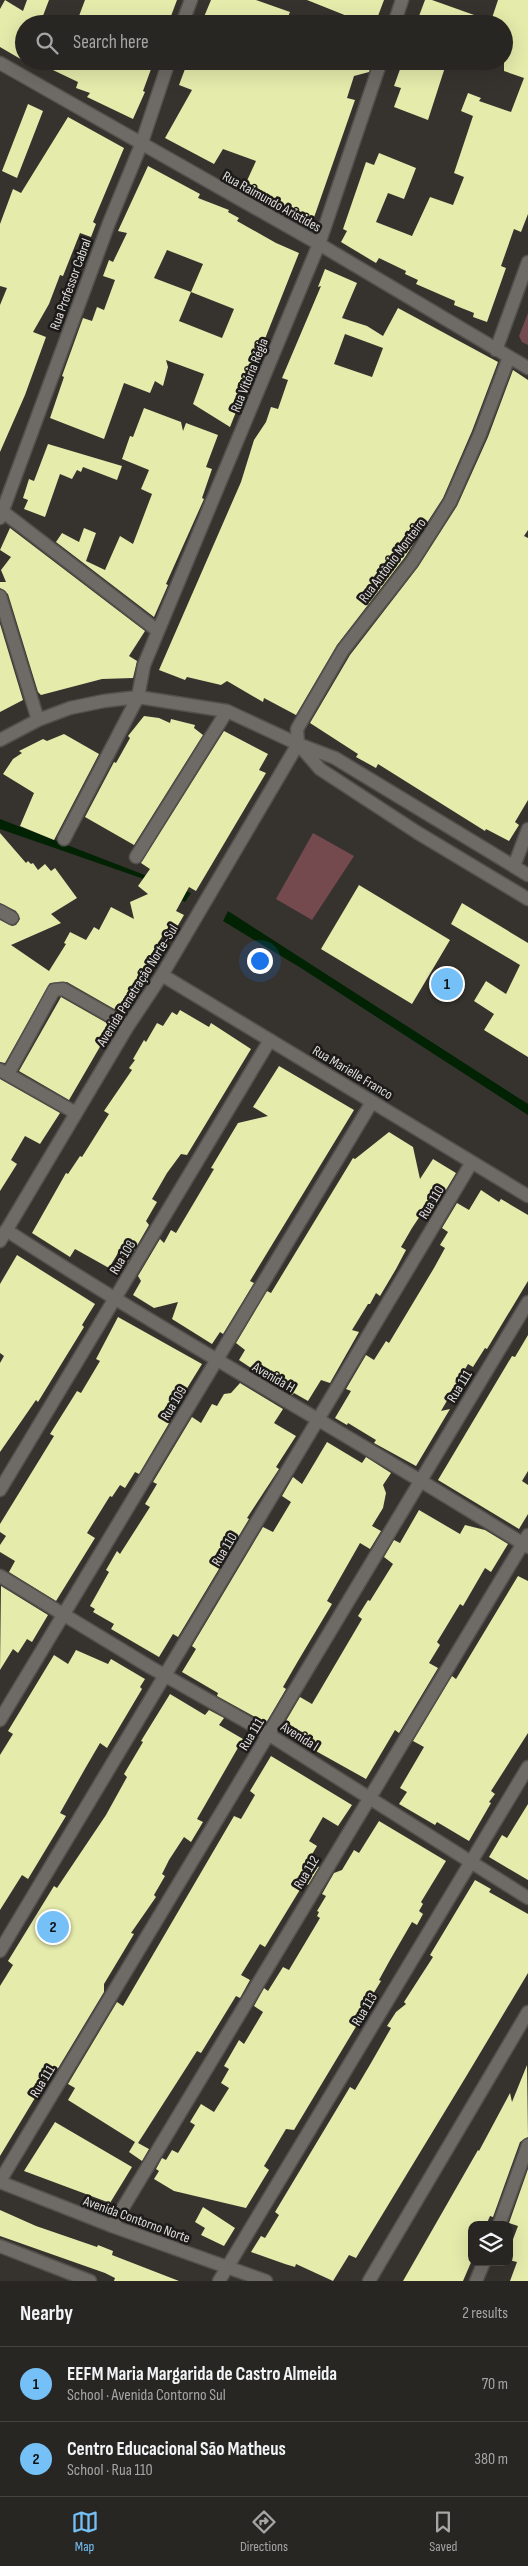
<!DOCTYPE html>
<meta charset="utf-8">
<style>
:root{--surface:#282622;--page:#34322f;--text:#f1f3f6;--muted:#a5a5a5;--line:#444340;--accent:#75c0f6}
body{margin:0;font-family:"Sofia Sans Condensed",sans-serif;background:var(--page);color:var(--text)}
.controls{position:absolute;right:15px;bottom:15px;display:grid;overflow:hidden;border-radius:10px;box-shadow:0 5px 20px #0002}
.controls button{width:45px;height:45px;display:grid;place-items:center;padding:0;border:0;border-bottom:1px solid var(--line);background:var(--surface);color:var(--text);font:25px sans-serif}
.you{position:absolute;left:259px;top:960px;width:18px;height:18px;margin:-12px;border:4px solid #fff;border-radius:50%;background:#1a73e8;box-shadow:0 0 0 8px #1a73e833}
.badge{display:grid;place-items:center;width:32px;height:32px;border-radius:50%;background:var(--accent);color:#111;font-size:16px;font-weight:700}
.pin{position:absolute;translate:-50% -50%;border:2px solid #fff;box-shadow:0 1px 5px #0006}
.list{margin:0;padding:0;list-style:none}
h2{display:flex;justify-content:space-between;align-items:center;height:65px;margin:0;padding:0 20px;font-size:21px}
h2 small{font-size:16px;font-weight:400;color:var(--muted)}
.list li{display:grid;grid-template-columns:32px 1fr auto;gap:15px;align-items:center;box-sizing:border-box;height:75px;padding:0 20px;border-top:1px solid var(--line)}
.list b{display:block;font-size:19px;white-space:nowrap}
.list p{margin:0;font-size:16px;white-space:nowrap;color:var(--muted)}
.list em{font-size:16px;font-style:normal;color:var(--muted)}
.icon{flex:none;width:28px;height:28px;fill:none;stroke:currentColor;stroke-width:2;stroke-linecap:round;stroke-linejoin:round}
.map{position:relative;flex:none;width:528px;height:2281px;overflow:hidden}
.search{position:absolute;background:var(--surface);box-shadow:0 5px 20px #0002;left:15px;right:15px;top:15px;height:55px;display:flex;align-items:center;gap:12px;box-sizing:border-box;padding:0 18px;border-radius:28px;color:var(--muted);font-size:19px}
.sheet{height:215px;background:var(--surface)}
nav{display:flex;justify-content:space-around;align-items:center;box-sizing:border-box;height:70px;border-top:1px solid var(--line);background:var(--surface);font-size:14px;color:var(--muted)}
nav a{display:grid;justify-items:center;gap:2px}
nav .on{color:var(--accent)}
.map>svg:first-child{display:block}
</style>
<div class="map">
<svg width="528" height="2281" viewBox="0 0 528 2281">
<rect width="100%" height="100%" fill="#36332e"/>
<!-- green -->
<path fill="#744a4e" d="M 528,313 L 528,345 L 522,342 L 519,336 Z
M 313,833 L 354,856 L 312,920 L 276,899 Z"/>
<!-- water -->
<path fill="#022204" d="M 0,819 L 191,893 L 185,902 L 141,878 L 0,829 Z
M 228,911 L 528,1104 L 528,1115 L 301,968 L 223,921 Z"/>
<!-- building -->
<path fill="#e5ebab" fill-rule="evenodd" d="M 5,0 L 23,11 L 27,0 L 49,0 L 41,21 L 46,24 L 24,24 L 24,61 L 0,47 L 0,9 Z
M 85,0 L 177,0 L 168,24 L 76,24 Z
M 211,0 L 256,0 L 290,12 L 285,24 L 201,24 Z
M 307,0 L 384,0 L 375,24 L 367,24 Z
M 425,0 L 432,0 L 491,21 L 498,0 L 528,0 L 528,214 L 521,232 L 514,229 L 501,266 L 506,268 L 487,322 L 473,317 L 474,313 L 454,305 L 455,301 L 416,284 L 418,280 L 405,274 L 406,271 L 379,258 L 376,263 L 341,242 L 347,231 L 343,229 L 366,162 L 374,165 L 379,153 L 416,168 L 404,199 L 388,193 L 376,222 L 412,236 L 430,197 L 453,205 L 464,177 L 454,173 L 473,116 L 461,111 L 468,93 L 481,98 L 479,101 L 511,112 L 524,78 L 504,71 L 504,24 L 416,24 Z
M 34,61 L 154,61 L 143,91 L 145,92 L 133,119 L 87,97 L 90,93 L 76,88 L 78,82 Z
M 188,61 L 351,61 L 371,66 L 369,72 L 354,76 L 347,98 L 355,100 L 311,226 L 245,185 L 256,161 L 223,149 L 214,164 L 165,138 L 192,90 L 179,85 Z
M 403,61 L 447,61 L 428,120 L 394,107 L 401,88 L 394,86 Z
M 28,104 L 43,111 L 17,178 L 2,171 Z
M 68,117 L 124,148 L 93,222 L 96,224 L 91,237 L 80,233 L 63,276 L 60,275 L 49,304 L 33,332 L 46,337 L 25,395 L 0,452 L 0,305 L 7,288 L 0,286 L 0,224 L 13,189 L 21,193 Z
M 148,166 L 200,194 L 198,198 L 229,210 L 228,212 L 239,218 L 237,221 L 276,243 L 299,253 L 230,427 L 193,404 L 204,374 L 166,360 L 168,367 L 163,386 L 155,381 L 150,393 L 124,383 L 104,439 L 50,418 L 64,377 L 62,376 L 83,318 L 92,321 L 97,307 L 104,310 L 115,280 L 103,276 L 109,260 L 113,262 L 127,233 L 118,231 ZM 167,250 L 203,264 L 191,292 L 234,309 L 222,338 L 179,321 L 191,292 L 154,278 Z
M 325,269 L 357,283 L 342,318 L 367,326 L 383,336 L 398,308 L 498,362 L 472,431 L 443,498 L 405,557 L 337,645 L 296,715 L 264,698 L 263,702 L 227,681 L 221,685 L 187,677 L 185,680 L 159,670 L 241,482 L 254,440 L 266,422 L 271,407 L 278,409 L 288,380 L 282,378 L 321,286 L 318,287 ZM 345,334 L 383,348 L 372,377 L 334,364 Z
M 513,370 L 528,380 L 528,530 L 524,536 L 528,538 L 528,800 L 515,822 L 519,825 L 509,841 L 486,829 L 485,831 L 378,764 L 376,768 L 356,757 L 358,754 L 310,723 L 350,655 L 418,567 L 457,506 L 488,437 Z
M 144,408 L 181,422 L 183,431 L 186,423 L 218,435 L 206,467 L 212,469 L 202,498 L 204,499 L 166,584 L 168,585 L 154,617 L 56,542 L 62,533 L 79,542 L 84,528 L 96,533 L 86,561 L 105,570 L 120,536 L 133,544 L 152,494 L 141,489 L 149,470 L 122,459 L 130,436 L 133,437 Z
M 48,444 L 122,466 L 117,480 L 83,467 L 81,472 L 77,470 L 72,479 L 60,474 L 45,517 L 24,509 L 28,500 L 23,498 L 29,479 L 34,481 Z
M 10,528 L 145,631 L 129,656 L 137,661 L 133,678 L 102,679 L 41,695 L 38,692 L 8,594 L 0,588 L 0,582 L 6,582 L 1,570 L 11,557 L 0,550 Z
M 0,624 L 23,700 L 0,712 Z
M 144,716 L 159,718 L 170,723 L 171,719 L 195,725 L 194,728 L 203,735 L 134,845 L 85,817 L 114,762 L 116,763 L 130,738 L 128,736 Z
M 224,731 L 268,754 L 259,770 L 266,773 L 196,891 L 189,887 L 176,911 L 184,915 L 173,934 L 166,930 L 149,958 L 152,960 L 123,1014 L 67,982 L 50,983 L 5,1063 L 0,1062 L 0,920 L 12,926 L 16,925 L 20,919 L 16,911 L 0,903 L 0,833 L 26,863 L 28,861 L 31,864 L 33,863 L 38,870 L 45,864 L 51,871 L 55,868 L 77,898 L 51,914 L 61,923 L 11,945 L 49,971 L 66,944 L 64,943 L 70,932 L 86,940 L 94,927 L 99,930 L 111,907 L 134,919 L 130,902 L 148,894 L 138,886 L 150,869 L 141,863 Z
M 64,734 L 99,754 L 54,840 L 20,826 L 34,793 L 3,774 L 13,759 L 22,753 L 19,751 L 43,739 L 47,741 Z
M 359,885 L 450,940 L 412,1004 L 321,949 Z
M 462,903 L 528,943 L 528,1057 L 484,1030 L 494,1014 L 474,1001 L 486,981 L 506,994 L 520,965 L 451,924 Z
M 61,997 L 112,1026 L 69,1100 L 19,1071 Z
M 180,1010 L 209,1027 L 211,1023 L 251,1049 L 187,1155 L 181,1154 L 167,1173 L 152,1199 L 157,1202 L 146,1221 L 149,1225 L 127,1263 L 118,1253 L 109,1268 L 75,1249 L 70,1257 L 32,1233 L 66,1173 L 68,1174 L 80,1156 L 82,1157 L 109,1114 L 104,1111 L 132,1070 L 129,1068 L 135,1060 L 133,1059 L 144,1040 L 146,1042 L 157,1023 L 163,1026 L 172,1012 L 177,1015 Z
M 279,1066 L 354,1110 L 250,1281 L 254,1283 L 223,1334 L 220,1332 L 212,1344 L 172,1319 L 178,1302 L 154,1308 L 133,1295 L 141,1281 L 138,1276 L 160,1239 L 164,1243 L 171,1230 L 176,1233 L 214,1169 L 211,1168 L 238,1123 L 268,1116 L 253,1107 Z
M 0,1079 L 60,1113 L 40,1144 L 25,1136 L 11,1160 L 17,1164 L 0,1191 Z
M 389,1132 L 413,1147 L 420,1179 L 433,1159 L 456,1173 L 428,1220 L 420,1216 L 412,1228 L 401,1247 L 406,1250 L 396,1269 L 380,1296 L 376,1293 L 370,1304 L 368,1304 L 352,1330 L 359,1332 L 330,1383 L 321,1380 L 308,1401 L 294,1393 L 292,1395 L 239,1360 L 245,1350 L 236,1343 L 267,1291 L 271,1293 L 353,1158 L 355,1159 Z
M 481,1190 L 499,1202 L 501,1199 L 528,1215 L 528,1281 L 487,1349 L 485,1348 L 473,1367 L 468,1364 L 441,1411 L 450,1409 L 416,1466 L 374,1443 L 376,1440 L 348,1423 L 347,1425 L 335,1418 L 351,1391 L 346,1389 L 366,1355 L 374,1360 L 386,1341 L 389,1343 L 434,1268 L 445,1248 L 440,1245 L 448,1232 L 442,1228 L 457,1203 L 469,1210 Z
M 17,1255 L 95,1304 L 82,1325 L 84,1327 L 38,1402 L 36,1400 L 0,1452 L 0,1363 L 4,1356 L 0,1353 L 0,1284 Z
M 118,1317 L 202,1364 L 176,1406 L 178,1408 L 139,1474 L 135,1472 L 125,1488 L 120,1485 L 112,1497 L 110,1496 L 87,1533 L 95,1538 L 56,1601 L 9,1572 L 15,1561 L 0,1552 L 0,1545 L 6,1536 L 0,1532 L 0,1524 L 54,1436 L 50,1434 L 77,1391 L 81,1393 L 100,1361 L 96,1359 Z
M 528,1335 L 528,1471 L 522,1481 L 528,1485 L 528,1514 L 519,1529 L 438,1480 L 512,1356 L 515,1357 Z
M 240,1383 L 283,1409 L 274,1423 L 296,1436 L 276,1467 L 279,1469 L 247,1518 L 249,1519 L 178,1637 L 173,1634 L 159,1657 L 111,1629 L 114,1624 L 93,1612 L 95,1609 L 90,1606 L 109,1572 L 106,1570 L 117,1551 L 120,1554 L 150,1507 L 145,1504 L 157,1484 L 153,1482 L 192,1417 L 201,1423 L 212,1404 L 217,1406 L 224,1394 L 231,1393 Z
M 327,1442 L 362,1463 L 366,1457 L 391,1473 L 383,1485 L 386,1493 L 383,1508 L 372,1526 L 381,1531 L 370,1549 L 360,1543 L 327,1601 L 332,1604 L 298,1661 L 283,1687 L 286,1689 L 266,1723 L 217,1696 L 218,1693 L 182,1672 L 196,1649 L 192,1646 L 263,1527 L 273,1532 L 291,1502 L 282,1496 L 293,1477 L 302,1484 Z
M 419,1510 L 460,1534 L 465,1525 L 485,1530 L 508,1544 L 491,1572 L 485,1568 L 463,1606 L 460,1604 L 437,1642 L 440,1645 L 429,1663 L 438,1668 L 399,1733 L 395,1730 L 366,1779 L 280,1731 L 300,1697 L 312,1704 L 362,1619 L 358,1616 L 368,1600 L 370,1601 L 393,1564 L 384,1557 L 394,1540 L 400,1543 Z
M 518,1576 L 528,1581 L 528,1733 L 491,1791 L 495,1794 L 489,1802 L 491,1803 L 469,1841 L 437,1822 L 435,1825 L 399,1804 L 407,1792 L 400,1788 L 424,1747 L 413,1741 L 452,1676 L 456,1679 Z
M 1,1586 L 48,1615 L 32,1642 L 27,1639 L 18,1653 L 13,1649 L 0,1670 Z
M 76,1650 L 108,1664 L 111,1659 L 145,1679 L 140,1687 L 142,1689 L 107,1748 L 100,1743 L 86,1767 L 60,1813 L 66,1816 L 28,1879 L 22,1875 L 0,1910 L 0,1755 L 13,1734 L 8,1731 L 54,1655 L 68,1664 Z
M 170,1694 L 205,1715 L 209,1710 L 224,1718 L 219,1725 L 243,1739 L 197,1819 L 203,1822 L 191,1842 L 184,1837 L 169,1860 L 162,1874 L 165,1876 L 154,1895 L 156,1897 L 131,1933 L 134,1934 L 104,1984 L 104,1992 L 54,2075 L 50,2073 L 0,2156 L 0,1986 L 13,1965 L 8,1961 L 54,1886 L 57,1888 L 106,1815 L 127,1777 L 124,1774 L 143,1742 L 141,1741 Z
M 271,1756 L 352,1805 L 338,1826 L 323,1817 L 309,1841 L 317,1846 L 308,1861 L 319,1867 L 308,1885 L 304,1883 L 265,1947 L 260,1944 L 241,1975 L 250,1980 L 240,1998 L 236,1996 L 201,2053 L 197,2051 L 138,2143 L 149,2149 L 142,2161 L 129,2152 L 135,2142 L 68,2100 L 75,2088 L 68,2084 L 117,2002 L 123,2006 L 234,1816 L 241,1819 L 255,1795 L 250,1791 Z
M 528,1804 L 528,1880 L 489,1857 L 502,1835 L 507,1838 Z
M 379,1821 L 446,1861 L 421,1902 L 423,1904 L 419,1911 L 423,1914 L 417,1925 L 412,1922 L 390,1960 L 379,1980 L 381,1981 L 364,2009 L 366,2010 L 294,2130 L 286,2129 L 264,2166 L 269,2170 L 246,2208 L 174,2191 L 154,2179 L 159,2171 L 156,2169 L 162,2158 L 166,2160 L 172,2150 L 178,2153 L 195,2125 L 190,2122 L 201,2104 L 214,2112 L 229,2088 L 221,2083 L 229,2069 L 224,2066 L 239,2040 L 244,2044 L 263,2012 L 254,2006 L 264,1988 L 268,1991 L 283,1967 L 289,1970 L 320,1918 L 317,1916 L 319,1912 L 317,1911 L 326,1896 L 322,1894 L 334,1873 L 342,1870 L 354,1850 L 359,1853 Z
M 475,1880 L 491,1889 L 489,1892 L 528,1914 L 528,1973 L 467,2075 L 356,2258 L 349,2255 L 333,2281 L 296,2264 L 295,2267 L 285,2264 L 251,2252 L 261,2236 L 265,2238 L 279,2215 L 275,2212 L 350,2087 L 355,2090 L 371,2063 L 391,2028 L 387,2026 L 396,2012 L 406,2004 L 404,2002 L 433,1957 L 430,1955 Z
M 527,2065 L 528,2137 L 520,2142 L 493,2217 L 490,2216 L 486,2225 L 472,2225 L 472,2260 L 463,2281 L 403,2281 L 478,2150 L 479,2151 L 510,2093 L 512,2102 Z
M 55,2122 L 132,2167 L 110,2203 L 24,2171 Z
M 528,2169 L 528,2281 L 510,2281 L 517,2262 L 509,2260 L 509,2250 L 518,2226 L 509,2223 Z
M 203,2207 L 235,2228 L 224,2246 L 201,2235 L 205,2228 L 195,2222 Z
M 0,2210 L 36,2226 L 97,2247 L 98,2245 L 113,2251 L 112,2255 L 179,2281 L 114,2281 L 115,2278 L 105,2273 L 0,2236 Z"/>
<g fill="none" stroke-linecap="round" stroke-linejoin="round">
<!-- minor casing -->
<g stroke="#53514d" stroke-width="15">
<path id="minor" d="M 182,24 L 191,0
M 394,24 L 402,0
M 0,63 L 319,244 L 528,368
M 496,350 L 528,262
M 2,511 L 158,631
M 0,518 L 109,223 L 141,145 L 169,61
M 0,596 L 38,720
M 0,740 L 38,720 L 70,708 L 104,701 L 138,697 L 227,711 L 298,744 L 335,758 L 528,875
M 298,744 L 297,729 L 343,650 L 412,562 L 450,502 L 480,434 L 509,357
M 300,746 L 320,769 L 418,833 L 528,899
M 64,839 L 138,697 L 144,665 L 319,244 L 381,61
M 136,857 L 227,711
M 514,866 L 528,829
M 0,911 L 12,918
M 162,975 L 528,1196
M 0,1070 L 76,1113
M 8,1074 L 54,990 L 63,989 L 128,1026
M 6,1230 C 177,1341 356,1438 528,1547
M 0,1241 L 128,1026 L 162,975 L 298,744
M 0,1490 L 270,1040
M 0,1576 L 150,1667 L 268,1734 L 528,1898
M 0,1720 L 372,1102
M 0,1951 L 472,1162
M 0,2181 L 528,1302
M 499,2225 L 528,2145
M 112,2226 L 528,1535
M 0,2246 L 90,2281
M 219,2281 L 528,1767
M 369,2281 L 528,2012
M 476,2281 L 484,2262"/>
</g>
<!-- tertiary casing -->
<g stroke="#53514d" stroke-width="15">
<path id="tertiary" d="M 0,2182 L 112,2226 L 266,2281"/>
</g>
<!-- minor -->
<use href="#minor" stroke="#6e6a65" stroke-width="12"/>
<!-- tertiary -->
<use href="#tertiary" stroke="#6e6a65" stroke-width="12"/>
</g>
<g text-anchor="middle" stroke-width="5" stroke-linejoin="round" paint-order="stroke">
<!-- street labels -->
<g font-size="14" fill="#dfddda" stroke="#1c1b19">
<text transform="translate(272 201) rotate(29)" y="5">Rua Raimundo Aristides</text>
<text transform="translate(70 284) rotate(-70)" y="5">Rua Professor Cabral</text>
<text transform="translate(249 375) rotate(-68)" y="5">Rua Vitória Régia</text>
<text transform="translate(392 560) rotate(-53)" y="5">Rua Antônio Monteiro</text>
<text transform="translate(137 985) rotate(-58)" y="5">Avenida Penetração Norte-Sul</text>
<text transform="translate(353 1072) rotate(31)" y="5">Rua Marielle Franco</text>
<text transform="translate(431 1202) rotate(-59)" y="5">Rua 110</text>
<text transform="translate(122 1257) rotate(-59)" y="5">Rua 108</text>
<text transform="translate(274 1377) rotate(30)" y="5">Avenida H</text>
<text transform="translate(459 1386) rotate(-59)" y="5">Rua 111</text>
<text transform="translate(173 1403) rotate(-59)" y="5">Rua 109</text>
<text transform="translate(224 1549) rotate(-59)" y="5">Rua 110</text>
<text transform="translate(251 1734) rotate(-59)" y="5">Rua 111</text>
<text transform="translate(300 1736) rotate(32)" y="5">Avenida I</text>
<text transform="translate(306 1872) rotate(-59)" y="5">Rua 112</text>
<text transform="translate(364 2009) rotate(-59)" y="5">Rua 113</text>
<text transform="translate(42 2081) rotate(-59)" y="5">Rua 111</text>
<text transform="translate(137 2219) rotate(20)" y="5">Avenida Contorno Norte</text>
</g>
</g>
</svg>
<div class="controls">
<button><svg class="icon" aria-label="layers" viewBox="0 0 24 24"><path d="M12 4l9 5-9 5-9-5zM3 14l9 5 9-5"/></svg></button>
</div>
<div class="you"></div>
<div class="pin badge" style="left:447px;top:984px">1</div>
<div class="pin badge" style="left:53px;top:1927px">2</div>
<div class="search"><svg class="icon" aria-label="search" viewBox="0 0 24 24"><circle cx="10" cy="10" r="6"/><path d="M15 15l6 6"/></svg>Search here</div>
</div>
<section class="sheet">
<h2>Nearby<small>2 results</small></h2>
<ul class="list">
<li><span class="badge">1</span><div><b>EEFM Maria Margarida de Castro Almeida</b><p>School · Avenida Contorno Sul</p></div><em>70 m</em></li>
<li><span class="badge">2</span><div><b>Centro Educacional São Matheus</b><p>School · Rua 110</p></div><em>380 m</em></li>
</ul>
</section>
<nav>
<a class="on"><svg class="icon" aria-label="map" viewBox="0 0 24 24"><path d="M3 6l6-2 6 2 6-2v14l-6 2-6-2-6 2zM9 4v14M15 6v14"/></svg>Map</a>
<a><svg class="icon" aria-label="directions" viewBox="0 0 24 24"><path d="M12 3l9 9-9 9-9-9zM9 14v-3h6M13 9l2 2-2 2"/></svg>Directions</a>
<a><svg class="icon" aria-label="saved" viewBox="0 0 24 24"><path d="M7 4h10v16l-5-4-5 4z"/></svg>Saved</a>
</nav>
